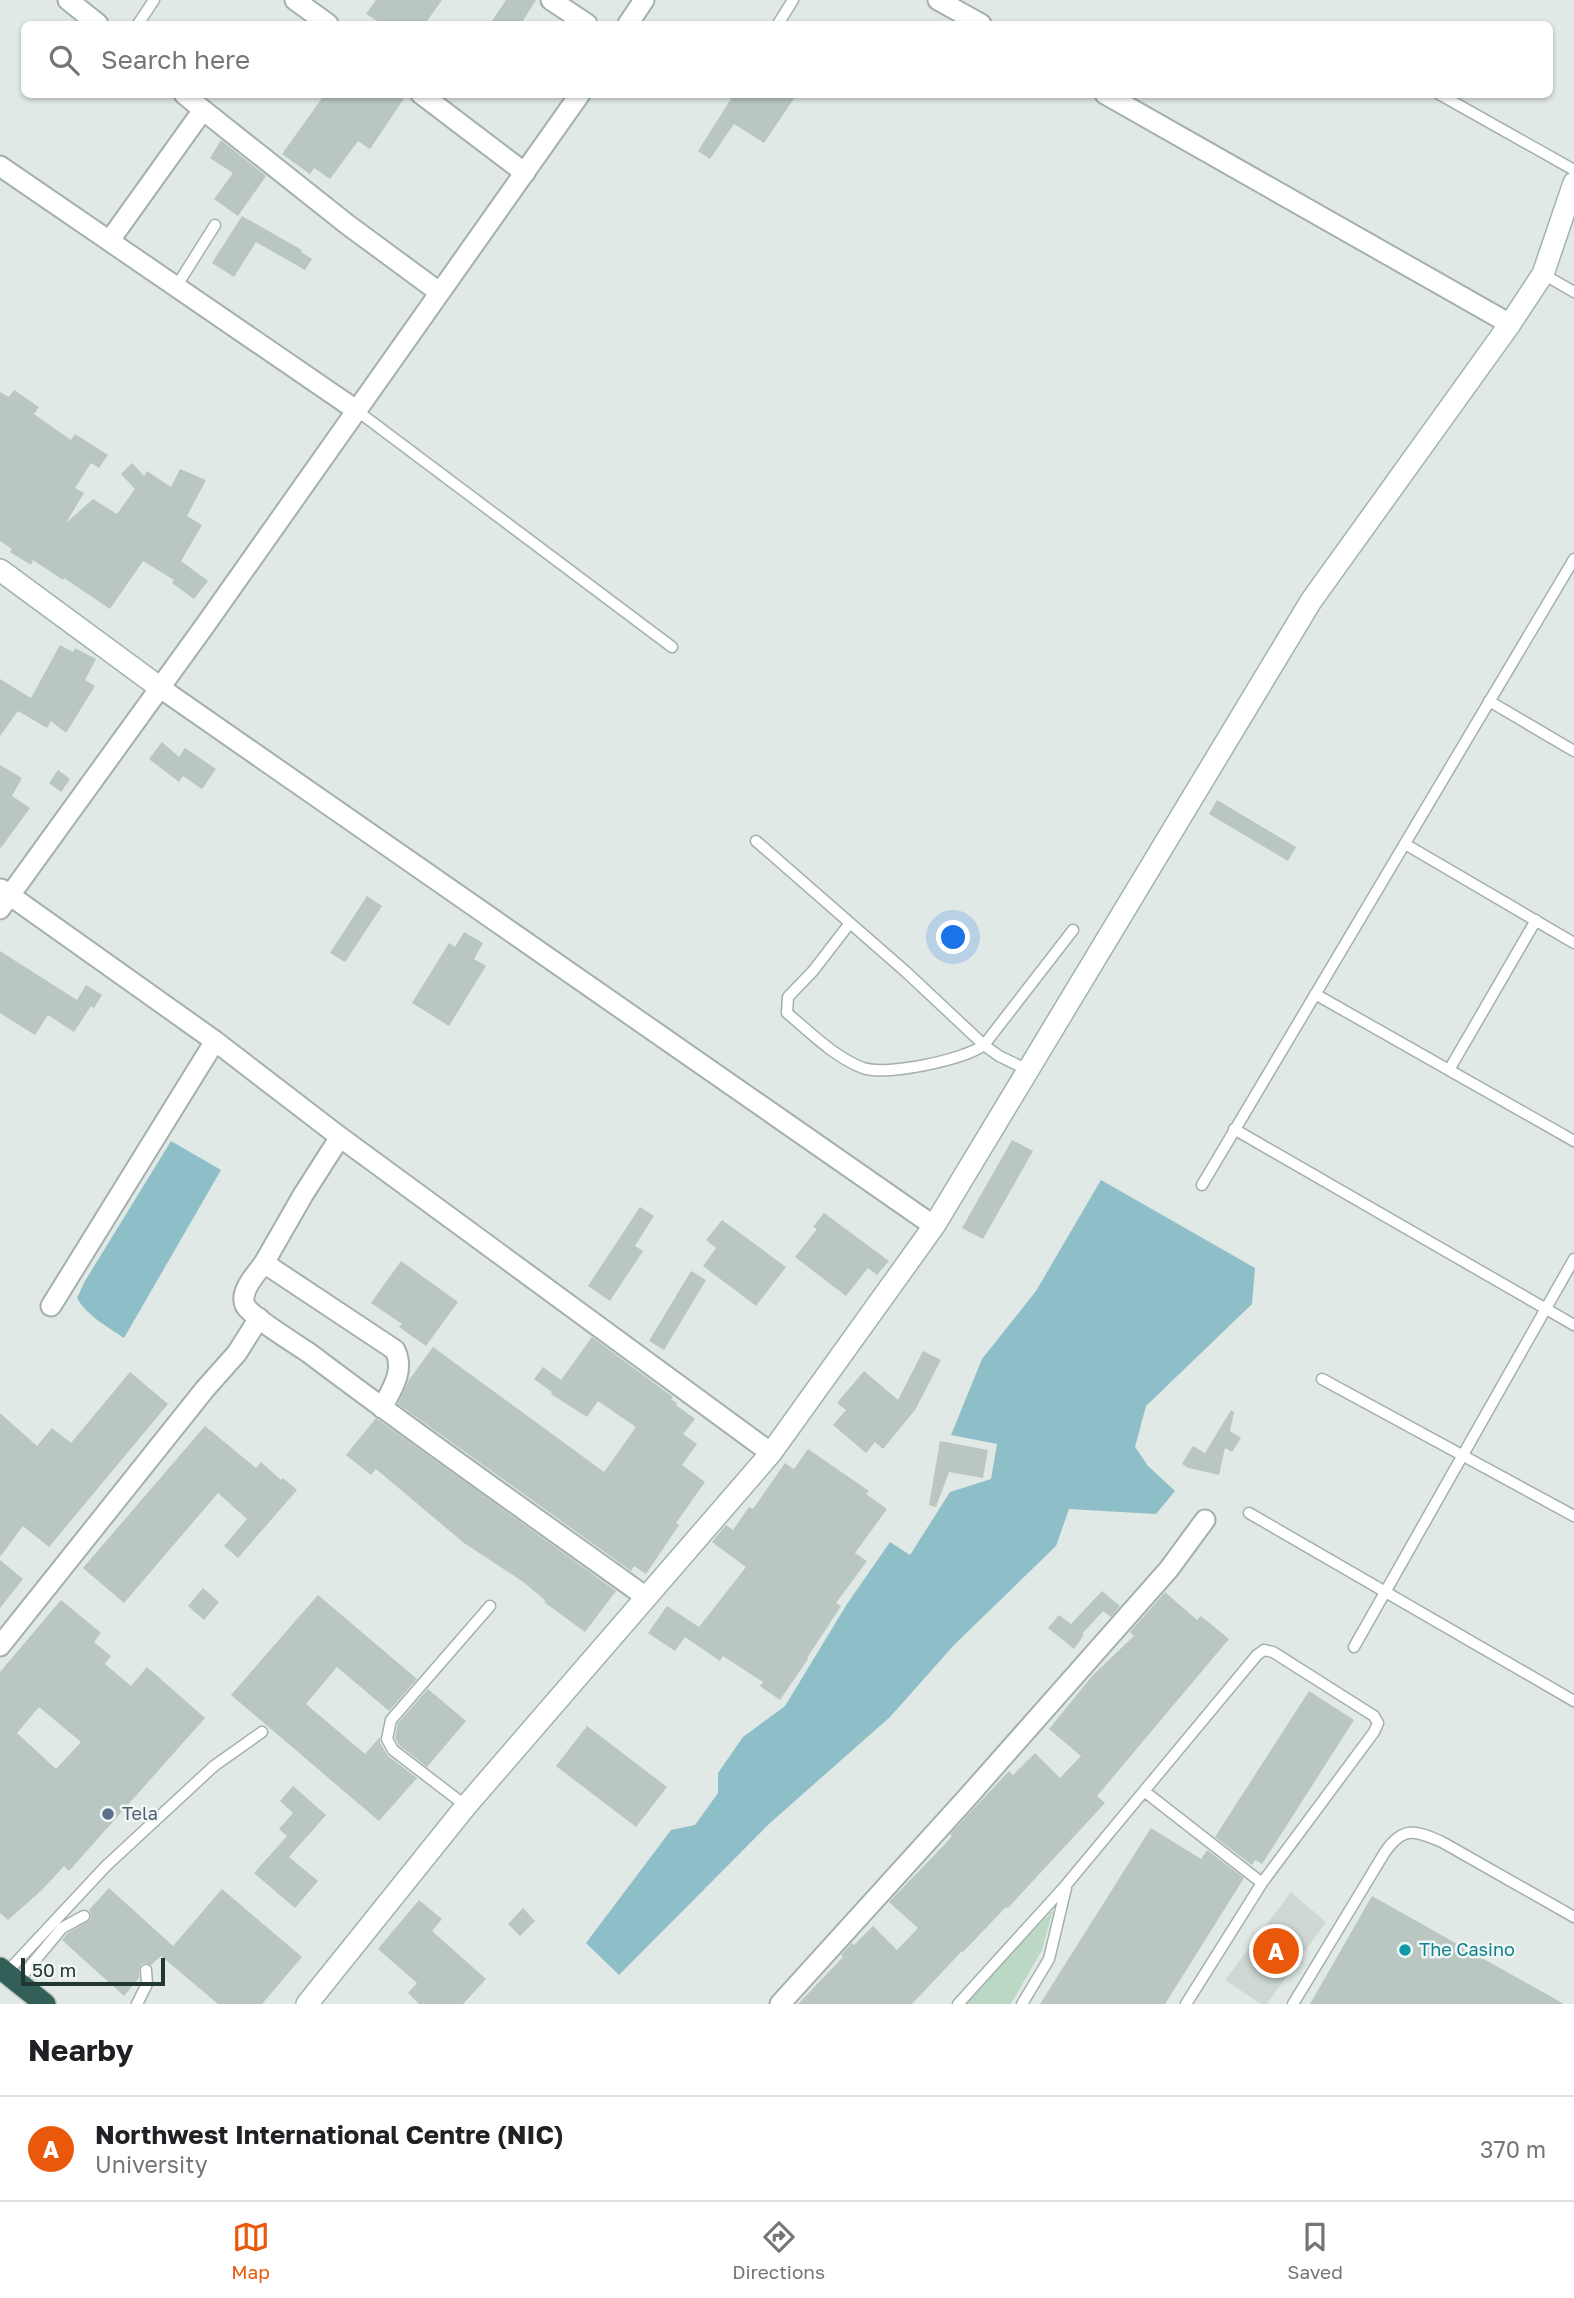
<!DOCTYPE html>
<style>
:root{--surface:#fff;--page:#f2f2f2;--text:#202124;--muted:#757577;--line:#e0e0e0;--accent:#ea580c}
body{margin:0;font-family:"Golos Text",sans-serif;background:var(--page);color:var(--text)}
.scale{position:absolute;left:21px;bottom:18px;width:144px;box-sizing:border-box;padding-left:7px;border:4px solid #233732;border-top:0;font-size:19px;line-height:24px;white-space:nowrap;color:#233732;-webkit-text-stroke:5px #f0f6f3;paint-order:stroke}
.you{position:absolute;left:954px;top:938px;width:24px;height:24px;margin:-18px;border:5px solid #fff;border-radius:50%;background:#1a73e8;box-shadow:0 0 0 10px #1a73e833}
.badge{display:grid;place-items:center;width:46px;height:46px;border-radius:50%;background:var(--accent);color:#fff;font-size:23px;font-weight:700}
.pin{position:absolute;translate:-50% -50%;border:4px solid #fff;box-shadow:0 2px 7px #0006}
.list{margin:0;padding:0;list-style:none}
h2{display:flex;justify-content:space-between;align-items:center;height:91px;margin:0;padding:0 28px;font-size:30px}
h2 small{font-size:23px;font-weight:400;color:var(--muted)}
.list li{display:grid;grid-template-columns:46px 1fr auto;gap:21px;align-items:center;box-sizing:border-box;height:105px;padding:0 28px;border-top:2px solid var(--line)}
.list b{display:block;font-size:26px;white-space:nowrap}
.list p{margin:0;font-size:23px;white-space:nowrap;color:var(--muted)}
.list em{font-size:23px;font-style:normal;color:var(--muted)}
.icon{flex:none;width:38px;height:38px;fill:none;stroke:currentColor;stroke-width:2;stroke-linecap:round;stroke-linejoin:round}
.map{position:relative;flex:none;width:1574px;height:2004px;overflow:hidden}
.search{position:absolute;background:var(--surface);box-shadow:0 2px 5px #0004;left:21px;right:21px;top:21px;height:77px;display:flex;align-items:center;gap:18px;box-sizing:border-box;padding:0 24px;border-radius:10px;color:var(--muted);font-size:26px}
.sheet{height:196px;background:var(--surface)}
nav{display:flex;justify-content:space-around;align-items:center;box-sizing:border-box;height:98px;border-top:2px solid var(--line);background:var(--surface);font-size:19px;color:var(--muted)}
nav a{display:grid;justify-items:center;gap:4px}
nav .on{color:var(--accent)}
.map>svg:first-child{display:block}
</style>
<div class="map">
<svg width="1574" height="2004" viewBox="0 0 1574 2004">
<rect width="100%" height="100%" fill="#e0e9e5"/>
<!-- built -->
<path fill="#ced9d4" d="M 1291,1892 L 1326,1922 L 1267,2004 L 1261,2004 L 1225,1980 Z"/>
<!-- green -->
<path fill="#bbd8c4" d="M 1053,1910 L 1042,1950 L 1011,2004 L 964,2004 Z"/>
<!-- water -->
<path fill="#8ebec8" d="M 171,1141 L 221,1170 L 124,1338 C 108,1327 87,1316 77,1298 L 85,1281 Z
M 1101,1180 L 1255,1268 L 1252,1304 L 1146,1406 L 1135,1447 L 1148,1466 L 1175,1491 L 1156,1514 L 1069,1509 L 1056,1546 L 954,1645 L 890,1717 L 770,1823 L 619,1975 L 586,1943 L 671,1830 L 695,1825 L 718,1793 L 718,1773 L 743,1737 L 785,1706 L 847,1604 L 890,1542 L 910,1555 L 950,1492 L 991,1479 L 997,1444 L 951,1435 L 982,1359 L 1036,1291 Z"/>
<!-- building -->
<path fill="#b9c6c1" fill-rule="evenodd" d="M 376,0 L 442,0 L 425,24 L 382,24 L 366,14 Z
M 506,0 L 536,0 L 521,24 L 490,24 Z
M 325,94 L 407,94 L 370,149 L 358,141 L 330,179 L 314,168 L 310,174 L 282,154 Z
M 734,94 L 797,94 L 764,143 L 734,124 L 710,159 L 698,151 Z
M 221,140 L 266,176 L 238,216 L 214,199 L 233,173 L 210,158 Z
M 242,216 L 302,250 L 301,252 L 312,259 L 305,270 L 256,242 L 234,277 L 212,263 Z
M 14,390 L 39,407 L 34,414 L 71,440 L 75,434 L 108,455 L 99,468 L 91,463 L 75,488 L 84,493 L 66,523 L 93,499 L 117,514 L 135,489 L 121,474 L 132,463 L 144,476 L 147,471 L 171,487 L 180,469 L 206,480 L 187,516 L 202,525 L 181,561 L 208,581 L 194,599 L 172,583 L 174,580 L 143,561 L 110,609 L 64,578 L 63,580 L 33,560 L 31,565 L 10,552 L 12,549 L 0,541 L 0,392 L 9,397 Z
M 60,645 L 73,652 L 75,648 L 96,659 L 85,680 L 95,686 L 66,733 L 51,721 L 47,728 L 18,711 L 0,736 L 0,679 L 31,698 Z
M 162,742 L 179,757 L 185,748 L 216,769 L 202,789 L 183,776 L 179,782 L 149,759 Z
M 0,765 L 22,778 L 12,796 L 30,808 L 0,849 Z
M 58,770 L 70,779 L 61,792 L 49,783 Z
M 1217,800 L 1296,847 L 1288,861 L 1209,814 Z
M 367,896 L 382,906 L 345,962 L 330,953 Z
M 464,932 L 483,943 L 474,959 L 486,966 L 449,1026 L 412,1003 L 449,943 L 455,947 Z
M 0,951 L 77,1000 L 86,985 L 102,995 L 94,1008 L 91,1006 L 74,1032 L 48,1015 L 35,1035 L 0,1013 Z
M 1012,1140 L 1033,1151 L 983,1239 L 962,1228 Z
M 640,1207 L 654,1216 L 635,1246 L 643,1251 L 610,1301 L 588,1286 Z
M 824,1213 L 889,1261 L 877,1275 L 868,1268 L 846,1296 L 795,1257 L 817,1229 L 813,1227 Z
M 722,1220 L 786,1267 L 756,1306 L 703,1266 L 716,1248 L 706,1240 Z
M 401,1261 L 458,1302 L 426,1346 L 399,1327 L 402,1324 L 371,1303 Z
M 691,1271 L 706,1280 L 664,1350 L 649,1341 Z
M 592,1337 L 673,1397 L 671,1399 L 677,1403 L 676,1405 L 695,1419 L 683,1434 L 697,1444 L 682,1465 L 705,1482 L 676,1523 L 679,1525 L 646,1574 L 634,1566 L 631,1571 L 398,1404 L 409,1380 L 433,1347 L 604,1472 L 636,1427 L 598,1401 L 587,1417 L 551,1394 L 552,1392 L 534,1379 L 543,1367 L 561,1380 Z
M 923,1351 L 941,1360 L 915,1410 L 883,1449 L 875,1442 L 866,1453 L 833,1425 L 846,1410 L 837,1403 L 864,1371 L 898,1400 Z
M 130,1372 L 168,1404 L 49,1547 L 23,1526 L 0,1557 L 0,1413 L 37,1446 L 52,1428 L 71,1443 Z
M 1231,1410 L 1234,1412 L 1230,1431 L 1241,1438 L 1232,1452 L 1225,1448 L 1219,1475 L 1189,1468 L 1182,1464 L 1193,1446 L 1205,1453 Z
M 376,1418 L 616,1591 L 585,1632 L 544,1602 L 546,1601 L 522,1581 L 464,1543 L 376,1469 L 371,1475 L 346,1455 Z
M 205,1426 L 256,1468 L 261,1462 L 281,1480 L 283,1478 L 297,1490 L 238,1558 L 224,1546 L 247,1519 L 218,1493 L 124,1603 L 83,1568 Z
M 940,1441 L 988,1450 L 983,1478 L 949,1472 L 936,1507 L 929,1505 Z
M 808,1449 L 869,1491 L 866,1494 L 887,1509 L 855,1553 L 867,1561 L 836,1603 L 841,1606 L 807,1658 L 808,1659 L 780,1700 L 760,1686 L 763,1682 L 723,1656 L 720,1661 L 685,1637 L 675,1651 L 648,1633 L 667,1606 L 699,1627 L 746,1567 L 712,1542 L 726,1525 L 733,1530 L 749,1507 L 753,1509 L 785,1463 L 794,1469 Z
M 0,1560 L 23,1579 L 0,1608 Z
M 203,1588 L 219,1602 L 204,1620 L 188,1606 Z
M 1102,1591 L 1120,1606 L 1111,1617 L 1103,1611 L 1082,1634 L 1084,1635 L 1074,1649 L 1048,1628 L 1059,1615 L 1071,1624 Z
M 1165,1592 L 1197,1620 L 1201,1616 L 1229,1639 L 1097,1796 L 1105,1803 L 1008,1908 L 1006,1907 L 963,1952 L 962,1951 L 912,2004 L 798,2004 L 843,1957 L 841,1955 L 852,1943 L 854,1945 L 873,1926 L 897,1950 L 918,1928 L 889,1902 L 946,1843 L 952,1836 L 950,1834 L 1009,1771 L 1013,1775 L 1035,1753 L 1060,1778 L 1081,1756 L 1049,1729 L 1093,1675 L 1134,1636 L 1130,1632 Z
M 318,1595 L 417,1679 L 389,1711 L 337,1667 L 306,1704 L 365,1754 L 380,1737 L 380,1743 L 388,1756 L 417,1778 L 379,1821 L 231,1695 Z
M 61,1600 L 101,1633 L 94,1642 L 111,1656 L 105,1664 L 131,1686 L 147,1667 L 205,1718 L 69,1871 L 64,1866 L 42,1890 L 8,1920 L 0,1913 L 0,1672 ZM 39,1707 L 81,1742 L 56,1769 L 17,1733 Z
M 428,1689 L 466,1721 L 427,1767 L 399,1745 L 395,1738 L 398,1723 Z
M 1309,1691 L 1354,1720 L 1262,1864 L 1255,1860 L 1252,1865 L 1215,1837 Z
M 587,1726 L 667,1787 L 636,1827 L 556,1766 Z
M 293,1786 L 326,1815 L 289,1857 L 318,1881 L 295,1908 L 254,1873 L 287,1836 L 279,1829 L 293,1813 L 280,1801 Z
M 1151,1828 L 1201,1859 L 1207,1850 L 1244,1878 L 1165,2004 L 1040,2004 Z
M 109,1888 L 173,1946 L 222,1889 L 302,1957 L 262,2004 L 218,2004 L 161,1956 L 151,1965 L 146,1963 L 141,1964 L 139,1970 L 139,1978 L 124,1996 L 62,1940 L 68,1933 L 90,1920 L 91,1915 L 89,1910 Z
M 1372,1896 L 1564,2004 L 1310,2004 Z
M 419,1900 L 442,1919 L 432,1931 L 486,1979 L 463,2004 L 419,2004 L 408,1993 L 417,1983 L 378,1949 Z
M 523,1908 L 535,1921 L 520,1936 L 508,1924 Z"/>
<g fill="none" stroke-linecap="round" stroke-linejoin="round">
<!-- lane casing -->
<g stroke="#a4b0ac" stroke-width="13">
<path id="lane" d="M 138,24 L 154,0
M 778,24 L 793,0
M 1439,94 L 1574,170
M 1543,274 L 1574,292
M 176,287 L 215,225
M 356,410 L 672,647
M 1489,701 L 1574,751
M 756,841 L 905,971 L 984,1045 L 1073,930
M 1405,844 L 1574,943
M 850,923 L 813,971 L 788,997 L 787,1013 C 810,1032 834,1057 863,1068 C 887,1076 963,1060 984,1045 L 999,1056 L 1028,1070
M 1315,994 L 1574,1141
M 1449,1070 L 1536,920
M 1234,1129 L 1574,1325
M 1202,1185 L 1574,559
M 1322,1379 L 1574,1516
M 1249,1513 L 1574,1701
M 1354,1647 L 1574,1259
M 1144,1791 L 1262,1883
M 466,1806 L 393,1750 L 387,1739 L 391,1720 L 490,1606
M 6,1973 L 106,1866 L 214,1766 L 262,1732
M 17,1982 L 62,1928 L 84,1916
M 137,2004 L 147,1984 L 146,1970
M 958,2004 L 1066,1885 L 1257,1655 L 1264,1650 L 1273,1652 L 1374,1716 L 1378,1723 L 1374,1732 L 1262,1883 L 1186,2004
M 1022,2004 L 1049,1959 L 1066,1888
M 1293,2004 L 1385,1852 C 1403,1826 1415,1830 1442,1842 L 1574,1917"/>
</g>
<!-- street casing -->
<g stroke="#a4b0ac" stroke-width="23">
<path id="street" d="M 68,0 L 98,24
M 295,0 L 328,24
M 551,0 L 587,24
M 938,0 L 981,24
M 628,24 L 644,0
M 184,94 L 203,110
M 421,94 L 525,173
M 1105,94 L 1510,324
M 0,166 L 356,410
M 110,240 L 203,110 L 348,225 L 439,292
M 159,687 L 934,1226
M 1,889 L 215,1041 L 340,1137 L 771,1453
M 0,909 L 206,624 L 580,94
M 264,1263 L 303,1195 L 340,1137
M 51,1306 L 215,1041
M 382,1408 C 392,1389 405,1371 395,1350 L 264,1263 C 257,1273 239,1291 245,1305 C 250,1316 296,1344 309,1353 C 420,1437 533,1516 646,1597
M 0,1646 L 205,1389 L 237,1353 L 259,1318
M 780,2004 L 965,1800 L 1169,1569 L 1205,1520"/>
</g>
<!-- secondary casing -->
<g stroke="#a1b3ad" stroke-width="24">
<path id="secondary" d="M 0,570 L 159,687
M 307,2004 L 466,1806 L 771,1453 L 934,1226 L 1311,601 L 1510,324 L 1543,274 L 1574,183"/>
</g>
<!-- highway casing -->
<g stroke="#bdc3c2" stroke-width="24">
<path id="highway" d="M 0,1968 L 45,2004"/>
</g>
<!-- lane -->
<use href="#lane" stroke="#fff" stroke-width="10"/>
<!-- street -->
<use href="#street" stroke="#fff" stroke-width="19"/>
<!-- secondary -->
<use href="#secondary" stroke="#fff" stroke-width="21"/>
<!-- highway -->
<use href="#highway" stroke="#326058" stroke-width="21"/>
</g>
<!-- markers -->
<circle fill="#5c6f8a" stroke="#f0f6f3" stroke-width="2.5" cx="108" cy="1814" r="7"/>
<circle fill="#0f9aa8" stroke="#f0f6f3" stroke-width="2.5" cx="1405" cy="1950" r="7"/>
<g text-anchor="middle" stroke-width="5" stroke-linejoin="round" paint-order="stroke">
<!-- service labels -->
<g font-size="18" fill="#4e5e75" stroke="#f0f6f3" text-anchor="start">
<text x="122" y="1820">Tela</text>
</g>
<!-- culture labels -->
<g font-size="18" fill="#0d838f" stroke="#f0f6f3" text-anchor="start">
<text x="1419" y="1956">The Casino</text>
</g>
</g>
</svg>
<div class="scale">50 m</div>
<div class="you"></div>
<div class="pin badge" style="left:1276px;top:1951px">A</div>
<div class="search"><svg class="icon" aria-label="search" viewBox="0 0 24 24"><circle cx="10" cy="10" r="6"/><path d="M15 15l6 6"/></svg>Search here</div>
</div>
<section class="sheet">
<h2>Nearby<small></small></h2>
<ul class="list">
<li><span class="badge">A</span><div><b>Northwest International Centre (NIC)</b><p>University</p></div><em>370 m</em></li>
</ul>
</section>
<nav>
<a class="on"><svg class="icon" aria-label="map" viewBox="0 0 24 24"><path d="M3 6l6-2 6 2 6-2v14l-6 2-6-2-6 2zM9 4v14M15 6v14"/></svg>Map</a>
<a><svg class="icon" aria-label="directions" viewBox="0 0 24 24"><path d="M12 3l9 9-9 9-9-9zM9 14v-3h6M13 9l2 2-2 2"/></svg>Directions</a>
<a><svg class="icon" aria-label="saved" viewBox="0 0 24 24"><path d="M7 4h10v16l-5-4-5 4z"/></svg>Saved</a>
</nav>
